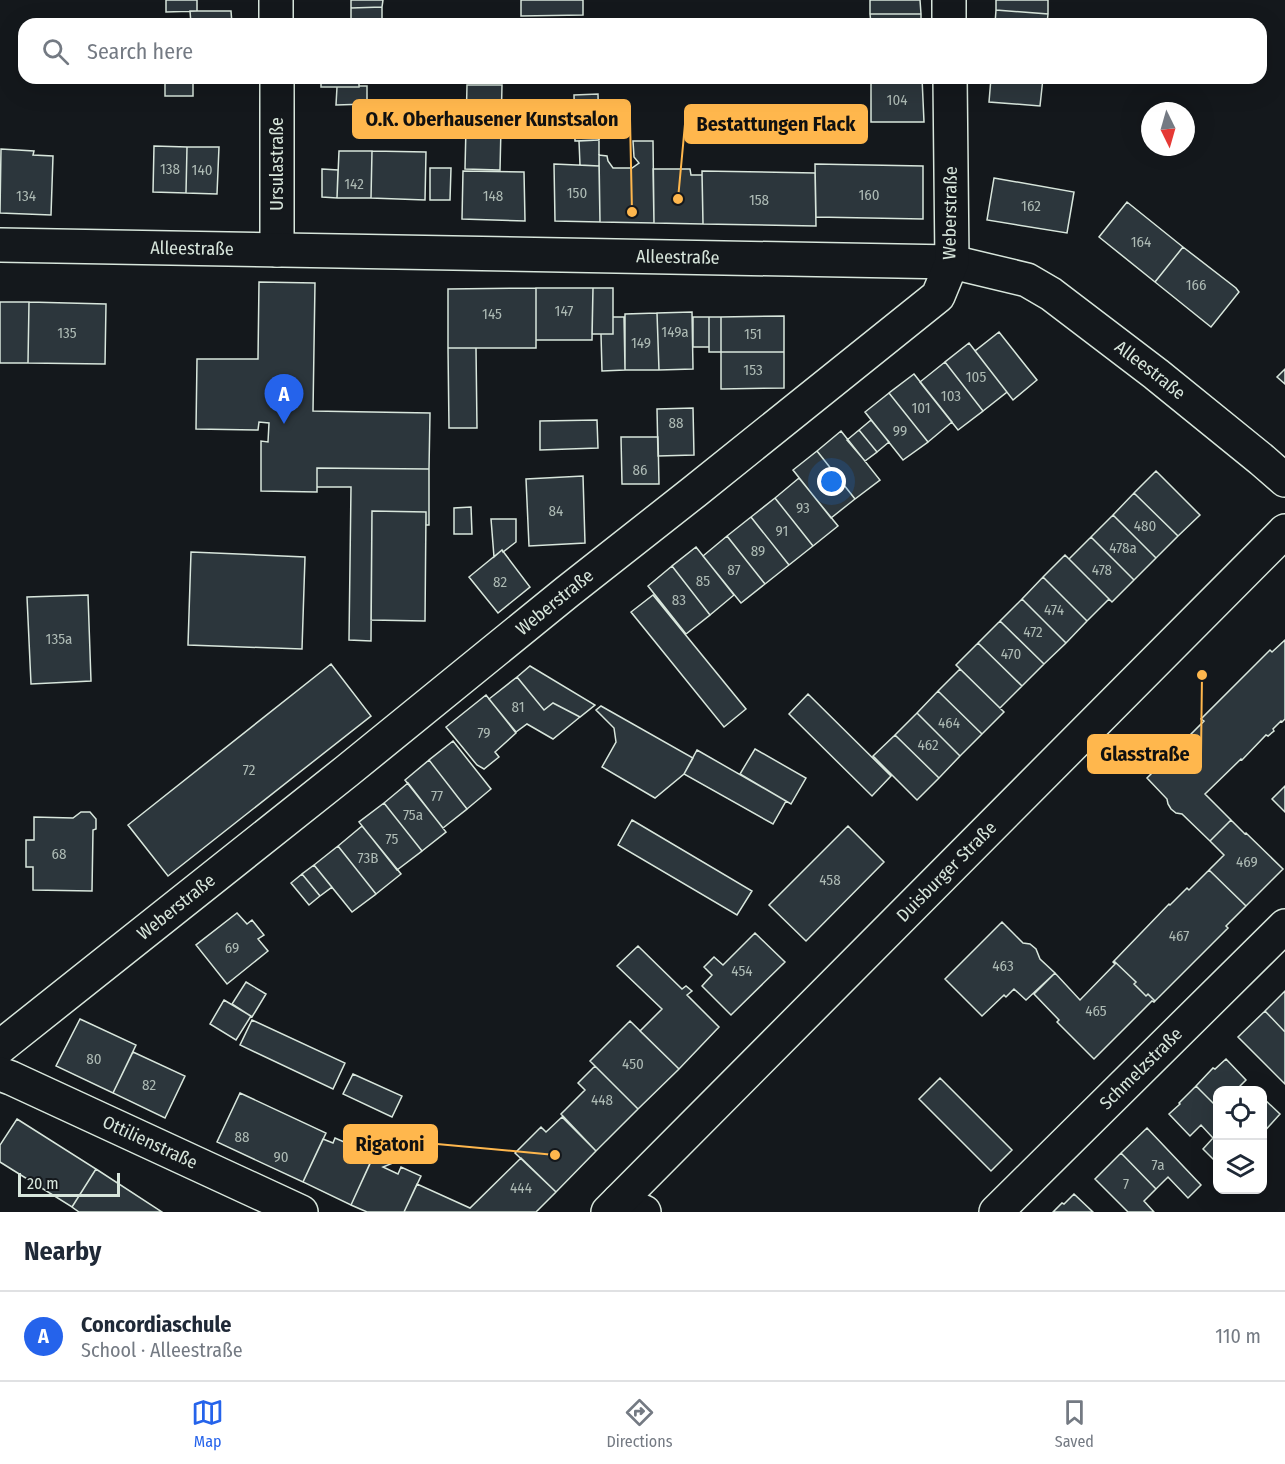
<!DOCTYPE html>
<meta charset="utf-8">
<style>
:root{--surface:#fff;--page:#f6f6f7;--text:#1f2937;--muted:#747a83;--line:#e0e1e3;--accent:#2563eb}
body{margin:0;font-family:"Fira Sans Condensed",sans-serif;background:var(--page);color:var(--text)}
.controls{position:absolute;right:18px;bottom:18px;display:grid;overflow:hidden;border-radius:12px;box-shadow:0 6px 24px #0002}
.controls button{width:54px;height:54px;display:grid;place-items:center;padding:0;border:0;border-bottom:2px solid var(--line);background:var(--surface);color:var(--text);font:30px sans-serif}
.compass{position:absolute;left:1141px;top:102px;width:54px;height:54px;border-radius:50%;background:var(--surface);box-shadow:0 6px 24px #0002;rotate:175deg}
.scale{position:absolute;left:18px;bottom:15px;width:102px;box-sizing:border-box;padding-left:6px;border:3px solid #d8e6dc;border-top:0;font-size:16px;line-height:21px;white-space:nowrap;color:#d8e6dc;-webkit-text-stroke:4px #14181c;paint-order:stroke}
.you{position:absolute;left:832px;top:482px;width:21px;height:21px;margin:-15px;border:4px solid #fff;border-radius:50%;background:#1a73e8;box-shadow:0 0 0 9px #1a73e833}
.badge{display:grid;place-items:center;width:39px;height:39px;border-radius:50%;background:var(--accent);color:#fff;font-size:20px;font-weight:700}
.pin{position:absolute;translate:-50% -50px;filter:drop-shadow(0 2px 3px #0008)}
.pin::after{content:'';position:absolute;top:32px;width:21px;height:18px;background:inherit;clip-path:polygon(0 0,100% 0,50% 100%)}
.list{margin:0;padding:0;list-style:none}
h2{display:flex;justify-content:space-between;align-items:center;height:78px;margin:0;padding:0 24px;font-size:26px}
h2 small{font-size:20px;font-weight:400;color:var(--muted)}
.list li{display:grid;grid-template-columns:39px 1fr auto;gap:18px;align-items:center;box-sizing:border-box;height:90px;padding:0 24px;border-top:2px solid var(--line)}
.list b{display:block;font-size:22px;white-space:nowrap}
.list p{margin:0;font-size:20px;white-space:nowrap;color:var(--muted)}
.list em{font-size:20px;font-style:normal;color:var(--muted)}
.icon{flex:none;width:33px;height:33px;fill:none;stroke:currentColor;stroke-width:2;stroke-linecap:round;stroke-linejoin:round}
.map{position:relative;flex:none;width:1285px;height:1212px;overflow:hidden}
.search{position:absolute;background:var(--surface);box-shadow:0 6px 24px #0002;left:18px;right:18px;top:18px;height:66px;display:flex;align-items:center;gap:15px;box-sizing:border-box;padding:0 21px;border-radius:18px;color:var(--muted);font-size:22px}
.sheet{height:168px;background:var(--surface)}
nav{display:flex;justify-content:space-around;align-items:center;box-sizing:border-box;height:84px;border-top:2px solid var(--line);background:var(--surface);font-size:16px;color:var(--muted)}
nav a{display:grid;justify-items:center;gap:3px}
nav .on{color:var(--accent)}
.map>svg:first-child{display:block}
</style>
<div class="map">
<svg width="1285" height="1212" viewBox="0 0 1285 1212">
<rect width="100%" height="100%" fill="#14181c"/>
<!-- building -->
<path fill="#2c363c" stroke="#d8e6dc" stroke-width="1.5" d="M 166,0 L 197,0 L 197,11 L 166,12 Z
M 351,0 L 383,0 L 382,7 L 351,8 Z
M 521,0 L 583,0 L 583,15 L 521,16 Z
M 870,0 L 920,0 L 921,14 L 870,14 Z
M 996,0 L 1048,0 L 1048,14 L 996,10 Z
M 382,7 L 382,24 L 351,24 L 351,8 Z
M 996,10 L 1048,14 L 1047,24 L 995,24 Z
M 190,11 L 231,11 L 232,24 L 191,24 Z
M 870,14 L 921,14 L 921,24 L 871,24 Z
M 165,78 L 193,78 L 193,96 L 165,96 Z
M 321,78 L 359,78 L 359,87 L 321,87 Z
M 871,78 L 922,78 L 924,122 L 871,122 Z
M 991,78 L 1043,78 L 1040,106 L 989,102 Z
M 467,85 L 502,85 L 500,170 L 465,169 Z
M 359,86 L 367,86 L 367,104 L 336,105 L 337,87 L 359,87 Z
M 598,94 L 599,140 L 575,141 L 574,95 Z
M 599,140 L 599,166 L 580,165 L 579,141 Z
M 633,141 L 653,141 L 654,223 L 600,222 L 599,155 L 607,156 L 608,161 L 613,168 L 632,168 L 639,163 L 634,157 Z
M 154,146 L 187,147 L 186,193 L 153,192 Z
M 187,147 L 219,147 L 217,194 L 186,193 Z
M 1,149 L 34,151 L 33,155 L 53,156 L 51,215 L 0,213 Z
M 339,151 L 372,151 L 371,198 L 337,198 Z
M 372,151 L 426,152 L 425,200 L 371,198 Z
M 554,164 L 599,166 L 600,222 L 555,221 Z
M 815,164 L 923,166 L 923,219 L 816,217 Z
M 430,168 L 451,168 L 450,200 L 430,200 Z
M 322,169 L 338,170 L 337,198 L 322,197 Z
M 653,169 L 690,169 L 691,175 L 702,175 L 703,224 L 654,223 Z
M 463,171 L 524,172 L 525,221 L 462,219 Z
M 702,171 L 815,173 L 816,226 L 703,224 Z
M 994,178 L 1074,192 L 1067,233 L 987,220 Z
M 1127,202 L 1183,247 L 1155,282 L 1099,237 Z
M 1183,247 L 1236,288 L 1239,292 L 1211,327 L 1155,282 Z
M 259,282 L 315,283 L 313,411 L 430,413 L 429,469 L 317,468 L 317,492 L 261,491 L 261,441 L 268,442 L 269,423 L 259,422 L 258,430 L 196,429 L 197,359 L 258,359 Z
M 536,288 L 593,288 L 592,340 L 536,340 Z
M 536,288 L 536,348 L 448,348 L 448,289 Z
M 593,288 L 613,288 L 613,334 L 592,334 Z
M 0,302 L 29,302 L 28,363 L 0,363 Z
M 29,302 L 106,304 L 105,364 L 28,363 Z
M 692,312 L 693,369 L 659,370 L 657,313 Z
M 657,313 L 659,370 L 625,370 L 625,314 Z
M 784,316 L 784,352 L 721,352 L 721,317 Z
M 613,317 L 624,317 L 625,370 L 602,371 L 601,334 L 613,334 Z
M 693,317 L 709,317 L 709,347 L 693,347 Z
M 709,317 L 721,317 L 721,352 L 709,352 Z
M 999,332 L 1037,380 L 1013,400 L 975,351 Z
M 969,343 L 1007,392 L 983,411 L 945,362 Z
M 448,348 L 476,348 L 477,428 L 449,428 Z
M 721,352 L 784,352 L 784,388 L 721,389 Z
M 945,362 L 983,411 L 958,430 L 920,382 Z
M 1285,369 L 1285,384 L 1277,377 Z
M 914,374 L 952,422 L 928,442 L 889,393 Z
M 889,393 L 928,442 L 903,460 L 865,412 Z
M 693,408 L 694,455 L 658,456 L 657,409 Z
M 597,420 L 598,448 L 540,450 L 540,421 Z
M 871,420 L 889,442 L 877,452 L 859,430 Z
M 859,430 L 877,452 L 865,461 L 847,440 Z
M 841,431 L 880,480 L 855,499 L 817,451 Z
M 621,437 L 658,437 L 659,484 L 622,484 Z
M 817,451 L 855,499 L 831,518 L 793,470 Z
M 317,468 L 429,469 L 429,525 L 426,525 L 426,512 L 372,511 L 371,641 L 349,640 L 351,487 L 317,487 Z
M 1156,471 L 1200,515 L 1178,536 L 1134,493 Z
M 583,476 L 585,543 L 529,546 L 526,479 Z
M 799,478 L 838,526 L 813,546 L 775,498 Z
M 1134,493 L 1178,536 L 1156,558 L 1113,515 Z
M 775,498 L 813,546 L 789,565 L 751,517 Z
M 471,507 L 472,534 L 454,534 L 454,508 Z
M 372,511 L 426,512 L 425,621 L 371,620 Z
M 1113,515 L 1156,558 L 1134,580 L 1091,537 Z
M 751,517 L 789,565 L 765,584 L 727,536 Z
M 491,519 L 516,519 L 516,542 L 503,552 L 502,550 L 494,557 Z
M 727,536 L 765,584 L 741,603 L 703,556 Z
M 1091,537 L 1134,580 L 1112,602 L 1069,559 Z
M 696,547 L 734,595 L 710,615 L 672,566 Z
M 502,550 L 530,587 L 498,613 L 469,577 Z
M 191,552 L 305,557 L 302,649 L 188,645 Z
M 1065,555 L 1109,599 L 1087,621 L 1043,577 Z
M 672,566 L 710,615 L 686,634 L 648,586 Z
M 1043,577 L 1087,621 L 1066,643 L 1022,599 Z
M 88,595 L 91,681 L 31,684 L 27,597 Z
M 653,595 L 746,709 L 724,727 L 631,612 Z
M 1022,599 L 1066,643 L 1044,664 L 1000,621 Z
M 1000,621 L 1044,664 L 1022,686 L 978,643 Z
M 1285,640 L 1285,719 L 1282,722 L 1281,721 L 1273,729 L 1274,731 L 1268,736 L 1266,735 L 1242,760 L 1241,759 L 1205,794 L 1231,820 L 1210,841 L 1182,814 L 1176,813 L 1171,809 L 1168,804 L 1167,799 L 1147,778 L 1204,721 L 1201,719 L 1270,650 L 1272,652 Z
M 978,643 L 1022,686 L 1000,708 L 956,665 Z
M 331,664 L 371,716 L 168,876 L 128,825 Z
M 530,666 L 595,705 L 580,717 L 553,703 L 544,710 L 517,677 Z
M 960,669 L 1004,712 L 982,734 L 938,691 Z
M 517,677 L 544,710 L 553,703 L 580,717 L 553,739 L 527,724 L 516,732 L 489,699 Z
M 938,691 L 982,734 L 960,756 L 917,713 Z
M 808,694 L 891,776 L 872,796 L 789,714 Z
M 486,695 L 516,733 L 495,752 L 499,757 L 484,769 L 477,765 L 446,727 Z
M 601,706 L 693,758 L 684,774 L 655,798 L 602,767 L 616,742 L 614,728 L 596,710 Z
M 917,713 L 960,756 L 939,778 L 895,735 Z
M 895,735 L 939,778 L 917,800 L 873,756 Z
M 453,741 L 491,789 L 467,809 L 429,760 Z
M 755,749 L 806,778 L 791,804 L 740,774 Z
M 697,750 L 786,801 L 773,824 L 684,774 Z
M 429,760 L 467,809 L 443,828 L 405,780 Z
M 408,783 L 446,832 L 422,851 L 384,803 Z
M 1285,786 L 1285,812 L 1272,799 Z
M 384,803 L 422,851 L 397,870 L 359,822 Z
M 81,812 L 90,812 L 96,819 L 96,829 L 93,830 L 92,891 L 33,890 L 33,867 L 26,867 L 26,840 L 34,840 L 34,817 L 73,818 Z
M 632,820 L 752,891 L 737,915 L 618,845 Z
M 1231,820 L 1245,834 L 1246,833 L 1283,869 L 1246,906 L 1209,870 L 1224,855 L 1210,841 Z
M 362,826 L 401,874 L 376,894 L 338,846 Z
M 848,826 L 884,862 L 806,941 L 769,905 Z
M 338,846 L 376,894 L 352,912 L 314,865 Z
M 314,865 L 332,887 L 320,896 L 302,874 Z
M 1209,870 L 1246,906 L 1226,926 L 1228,928 L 1155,1001 L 1148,994 L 1146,996 L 1134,984 L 1136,982 L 1114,961 L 1169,904 L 1170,905 L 1187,888 L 1189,890 Z
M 302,874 L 320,896 L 309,905 L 291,883 Z
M 237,913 L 247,924 L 252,920 L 264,935 L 258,939 L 268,951 L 227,984 L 196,945 Z
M 1002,922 L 1023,943 L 1030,944 L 1036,949 L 1040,959 L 1055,973 L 1026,1000 L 1014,989 L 1006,997 L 1004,995 L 982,1016 L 945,979 Z
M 755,933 L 785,962 L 731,1015 L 702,986 L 712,975 L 704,967 L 714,957 L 723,965 Z
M 638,946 L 682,989 L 686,986 L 692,991 L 687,995 L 719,1027 L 679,1069 L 640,1031 L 662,1009 L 617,966 Z
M 1114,961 L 1136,982 L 1134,984 L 1146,996 L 1148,994 L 1155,1001 L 1154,1002 L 1152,1001 L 1094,1059 L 1057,1022 L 1059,1020 L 1034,994 L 1055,973 L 1080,1000 L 1115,964 L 1113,962 Z
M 246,982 L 266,994 L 252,1017 L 232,1004 Z
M 1285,991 L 1285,1032 L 1265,1011 Z
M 224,1000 L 251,1016 L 236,1040 L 210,1024 Z
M 1265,1011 L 1285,1032 L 1285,1084 L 1238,1037 Z
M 80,1019 L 136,1045 L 113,1093 L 56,1066 Z
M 252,1020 L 345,1063 L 333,1089 L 240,1045 Z
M 630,1021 L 679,1069 L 638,1109 L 590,1061 Z
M 133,1052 L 185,1076 L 165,1118 L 113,1093 Z
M 1226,1059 L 1246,1080 L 1236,1090 L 1218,1090 L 1218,1108 L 1196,1086 L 1213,1068 L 1215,1069 Z
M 595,1066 L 638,1109 L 596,1151 L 561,1114 L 585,1090 L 578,1083 Z
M 353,1074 L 402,1096 L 392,1117 L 343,1094 Z
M 940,1078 L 1012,1150 L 991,1171 L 919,1099 Z
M 1196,1086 L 1218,1108 L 1218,1164 L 1203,1149 L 1213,1138 L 1201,1125 L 1190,1136 L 1169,1114 L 1180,1104 L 1179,1103 Z
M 240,1093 L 326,1133 L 303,1182 L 217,1142 Z
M 1262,1097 L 1280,1114 L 1262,1134 Z
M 562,1117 L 596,1151 L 556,1192 L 515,1153 L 541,1127 L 546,1132 Z
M 17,1119 L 96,1169 L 72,1207 L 0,1162 L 0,1145 Z
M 1147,1128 L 1201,1185 L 1188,1198 L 1168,1177 L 1156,1189 L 1121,1153 Z
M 335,1138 L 358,1148 L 355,1154 L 371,1161 L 351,1205 L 303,1182 L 323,1139 L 333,1143 Z
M 381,1140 L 400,1149 L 393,1163 L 383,1167 L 398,1174 L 401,1167 L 421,1176 L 404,1212 L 367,1212 L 351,1205 Z
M 1121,1153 L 1156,1189 L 1144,1201 L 1154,1212 L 1128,1212 L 1095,1179 Z
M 521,1158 L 556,1192 L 536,1212 L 404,1212 L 417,1184 L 470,1208 Z
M 96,1169 L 162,1212 L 79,1212 L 72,1207 Z
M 1074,1194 L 1093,1212 L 1053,1212 L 1062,1203 L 1064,1204 Z"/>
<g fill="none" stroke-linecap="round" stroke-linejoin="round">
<!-- minor casing -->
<g stroke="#d8e6dc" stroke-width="36">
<g id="minor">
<path d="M 276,0 L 276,24"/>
<path d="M 949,0 L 949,24"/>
<path d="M 277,78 L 277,250"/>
<path id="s1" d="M 0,245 L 952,262 L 1027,280 L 1051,294 L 1156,374 L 1262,460 L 1285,480"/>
<path id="s2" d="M 0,1047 L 347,771 L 567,592 L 694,492 L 938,296 L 952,262 L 950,78"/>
<path id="s3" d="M 0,1074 L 11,1078 L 301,1212"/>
<path d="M 619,1201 L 644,1212"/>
<path id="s4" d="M 996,1212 L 1285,926"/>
</g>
</g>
<!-- major casing -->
<g stroke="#d8e6dc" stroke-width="36">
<g id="major">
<path id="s5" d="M 608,1212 L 1285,531"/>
</g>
</g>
<!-- minor -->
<use href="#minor" stroke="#14181c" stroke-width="33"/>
<!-- major -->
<use href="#major" stroke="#14181c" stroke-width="33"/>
</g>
<g text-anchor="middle" stroke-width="4.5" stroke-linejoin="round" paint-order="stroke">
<!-- number labels -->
<g font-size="15" fill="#adbab4">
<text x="897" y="105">104</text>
<text x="170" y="174">138</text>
<text x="202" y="175">140</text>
<text x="354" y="189">142</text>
<text x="577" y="198">150</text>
<text x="869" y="200">160</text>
<text x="26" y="201">134</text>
<text x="493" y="201">148</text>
<text x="759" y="205">158</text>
<text x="1031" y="211">162</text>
<text x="1141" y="247">164</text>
<text x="1196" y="290">166</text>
<text x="564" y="316">147</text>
<text x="492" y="319">145</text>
<text x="675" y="337">149a</text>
<text x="67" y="338">135</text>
<text x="753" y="339">151</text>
<text x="641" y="348">149</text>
<text x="753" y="375">153</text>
<text x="976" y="382">105</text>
<text x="951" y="401">103</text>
<text x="921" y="413">101</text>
<text x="676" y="428">88</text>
<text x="900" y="436">99</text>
<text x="640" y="475">86</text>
<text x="803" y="513">93</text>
<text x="556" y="516">84</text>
<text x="1145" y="531">480</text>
<text x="782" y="536">91</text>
<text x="1123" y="553">478a</text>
<text x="758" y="556">89</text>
<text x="734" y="575">87</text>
<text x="1102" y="575">478</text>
<text x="703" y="586">85</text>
<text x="500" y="587">82</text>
<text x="679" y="605">83</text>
<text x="1054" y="615">474</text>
<text x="1033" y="637">472</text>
<text x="59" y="644">135a</text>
<text x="1011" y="659">470</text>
<text x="518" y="712">81</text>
<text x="949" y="728">464</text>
<text x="484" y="738">79</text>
<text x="928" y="750">462</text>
<text x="249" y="775">72</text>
<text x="437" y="801">77</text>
<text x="413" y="820">75a</text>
<text x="392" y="844">75</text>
<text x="59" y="859">68</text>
<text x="368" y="863">73B</text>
<text x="1247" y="867">469</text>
<text x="830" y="885">458</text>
<text x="1179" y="941">467</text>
<text x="232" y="953">69</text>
<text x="1003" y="971">463</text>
<text x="742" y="976">454</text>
<text x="1096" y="1016">465</text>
<text x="94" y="1064">80</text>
<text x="633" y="1069">450</text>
<text x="149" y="1090">82</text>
<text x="602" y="1105">448</text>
<text x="242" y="1142">88</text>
<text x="281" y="1162">90</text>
<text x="1158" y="1170">7a</text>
<text x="1126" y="1189">7</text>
<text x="521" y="1193">444</text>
</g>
<!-- street labels -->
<g font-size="18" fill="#d8e6dc" stroke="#14181c">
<text transform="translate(277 164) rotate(-90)" y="6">Ursulastraße</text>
<text transform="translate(950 213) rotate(-89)" y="6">Weberstraße</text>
<text dy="6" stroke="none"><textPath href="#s1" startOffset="192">Alleestraße</textPath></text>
<text dy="6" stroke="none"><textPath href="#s1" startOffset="678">Alleestraße</textPath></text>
<text dy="6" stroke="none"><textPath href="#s1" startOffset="1182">Alleestraße</textPath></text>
<text dy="6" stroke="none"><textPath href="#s2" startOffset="711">Weberstraße</textPath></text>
<text dy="6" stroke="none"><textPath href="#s5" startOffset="480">Duisburger Straße</textPath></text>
<text dy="6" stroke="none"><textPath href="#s2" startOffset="225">Weberstraße</textPath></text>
<text dy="6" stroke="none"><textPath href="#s4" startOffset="204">Schmelzstraße</textPath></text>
<text dy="6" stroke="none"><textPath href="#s3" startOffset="165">Ottilienstraße</textPath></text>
</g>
</g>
<!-- callouts -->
<path fill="none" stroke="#ffb74d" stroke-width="2" d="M632 212L630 119M678 199L685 124M1202 675L1201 754M555 1155L437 1144"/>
<g fill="#ffb74d" stroke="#14181c" stroke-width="2">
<circle cx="632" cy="212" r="6"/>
<circle cx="678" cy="199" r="6"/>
<circle cx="1202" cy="675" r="6"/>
<circle cx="555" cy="1155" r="6"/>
</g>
<g fill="#ffb74d" stroke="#ffb74d" stroke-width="2">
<rect x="353" y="100" width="277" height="38" rx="6"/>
<rect x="685" y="105" width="182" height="38" rx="6"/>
<rect x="1088" y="735" width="113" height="38" rx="6"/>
<rect x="344" y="1125" width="93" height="38" rx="6"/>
</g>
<g font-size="20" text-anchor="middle" font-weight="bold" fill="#111">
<text x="492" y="126">O.K. Oberhausener Kunstsalon</text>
<text x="776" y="131">Bestattungen Flack</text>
<text x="1145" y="761">Glasstraße</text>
<text x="390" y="1151">Rigatoni</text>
</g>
</svg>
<div class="controls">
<button><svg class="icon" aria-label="locate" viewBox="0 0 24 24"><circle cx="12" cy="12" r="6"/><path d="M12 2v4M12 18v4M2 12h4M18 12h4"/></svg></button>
<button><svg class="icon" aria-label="layers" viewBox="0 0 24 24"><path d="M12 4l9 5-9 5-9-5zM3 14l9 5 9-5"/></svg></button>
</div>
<svg class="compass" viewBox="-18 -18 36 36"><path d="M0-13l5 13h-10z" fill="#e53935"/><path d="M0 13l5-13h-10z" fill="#747a83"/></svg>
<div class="scale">20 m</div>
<div class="you"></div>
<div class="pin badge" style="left:284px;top:424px">A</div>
<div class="search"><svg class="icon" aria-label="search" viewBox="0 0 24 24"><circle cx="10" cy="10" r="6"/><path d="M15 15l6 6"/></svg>Search here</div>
</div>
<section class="sheet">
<h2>Nearby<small></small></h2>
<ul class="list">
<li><span class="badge">A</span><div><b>Concordiaschule</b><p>School · Alleestraße</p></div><em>110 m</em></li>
</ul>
</section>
<nav>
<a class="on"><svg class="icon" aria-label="map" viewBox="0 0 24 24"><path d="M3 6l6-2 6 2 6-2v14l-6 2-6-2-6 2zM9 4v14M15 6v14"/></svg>Map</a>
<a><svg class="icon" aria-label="directions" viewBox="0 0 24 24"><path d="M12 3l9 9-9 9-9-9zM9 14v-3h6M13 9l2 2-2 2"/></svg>Directions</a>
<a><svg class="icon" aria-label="saved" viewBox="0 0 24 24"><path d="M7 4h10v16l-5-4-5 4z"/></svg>Saved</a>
</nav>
